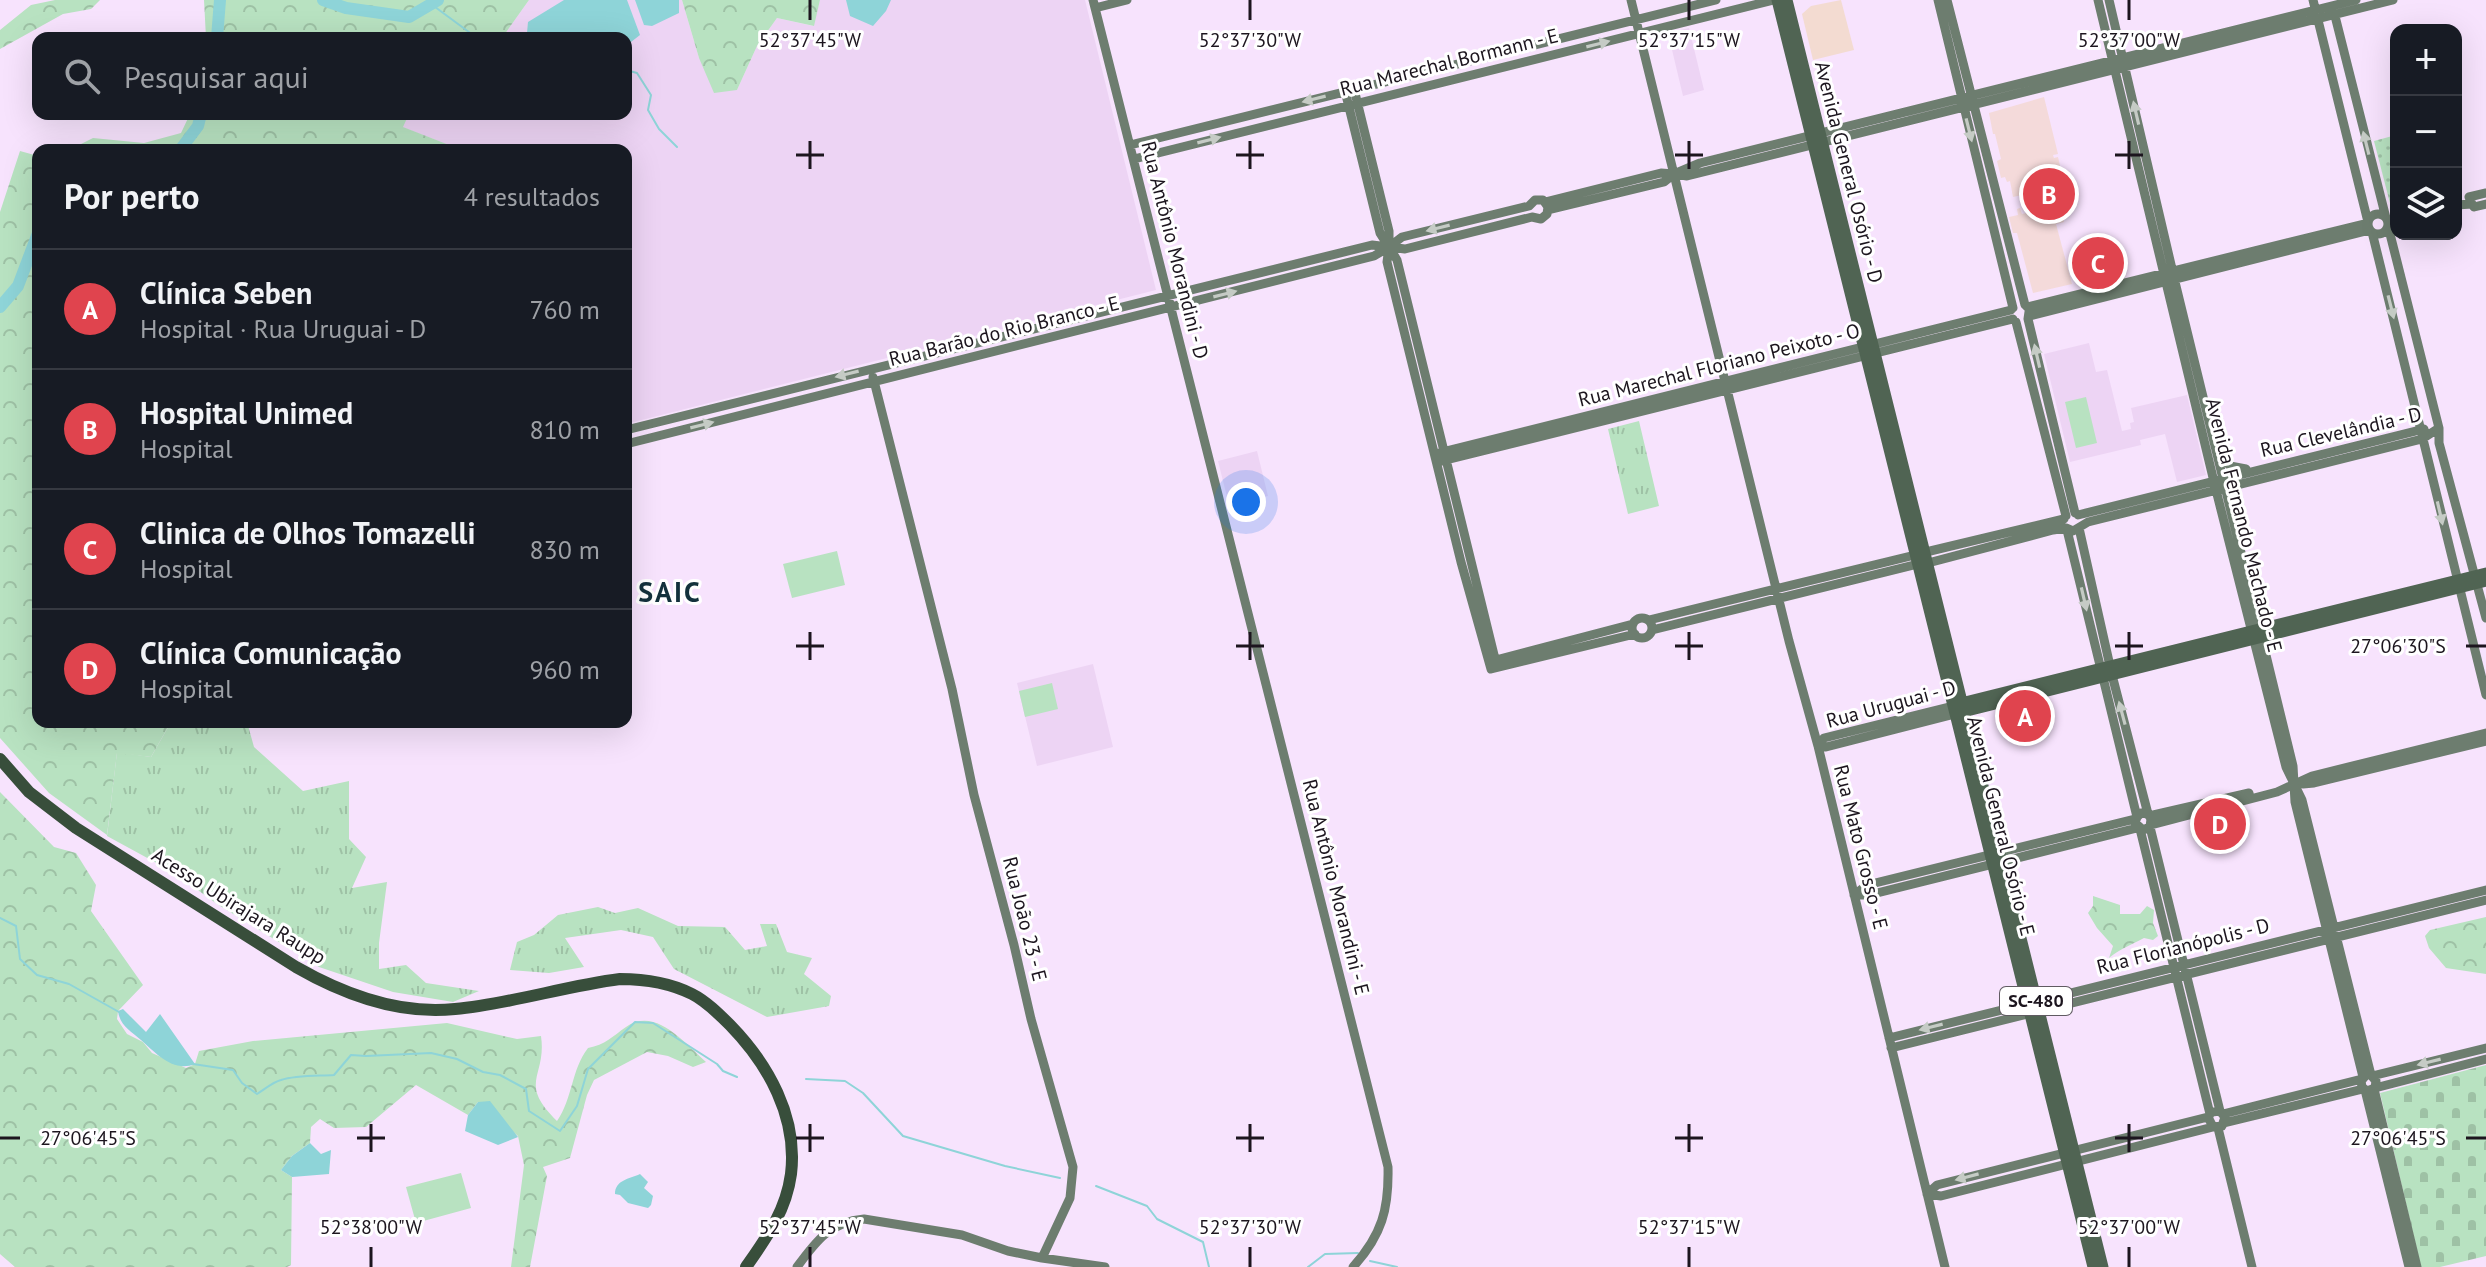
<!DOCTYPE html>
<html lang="pt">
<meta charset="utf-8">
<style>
:root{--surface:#171b24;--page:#20242c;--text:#f1f3f6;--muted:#9ea1a6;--line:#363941;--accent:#7c3aed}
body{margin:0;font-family:"PT Sans",sans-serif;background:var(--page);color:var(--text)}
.controls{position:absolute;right:24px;top:24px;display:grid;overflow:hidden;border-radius:16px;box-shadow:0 8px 32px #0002}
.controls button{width:72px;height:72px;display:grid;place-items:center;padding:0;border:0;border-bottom:2px solid var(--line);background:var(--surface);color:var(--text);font:40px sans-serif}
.you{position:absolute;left:1246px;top:502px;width:28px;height:28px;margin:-20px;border:6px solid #fff;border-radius:50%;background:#1a73e8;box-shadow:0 0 0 12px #1a73e833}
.badge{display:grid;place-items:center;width:52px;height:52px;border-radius:50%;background:var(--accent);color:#fff;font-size:26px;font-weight:700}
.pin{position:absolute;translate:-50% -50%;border:4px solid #fff;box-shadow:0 2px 8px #0006}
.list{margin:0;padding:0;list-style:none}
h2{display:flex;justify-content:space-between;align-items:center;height:104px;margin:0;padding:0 32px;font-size:34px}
h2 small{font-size:26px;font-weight:400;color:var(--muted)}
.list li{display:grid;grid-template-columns:52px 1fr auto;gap:24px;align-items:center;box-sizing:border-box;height:120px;padding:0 32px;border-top:2px solid var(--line)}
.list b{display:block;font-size:30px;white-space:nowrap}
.list p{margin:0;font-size:26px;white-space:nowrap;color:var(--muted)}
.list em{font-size:26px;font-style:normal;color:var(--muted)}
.icon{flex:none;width:44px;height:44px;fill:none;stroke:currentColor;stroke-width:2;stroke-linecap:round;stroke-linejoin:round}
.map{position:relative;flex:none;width:2486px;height:1267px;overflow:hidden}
.search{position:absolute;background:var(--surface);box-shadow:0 8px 32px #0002;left:32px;top:32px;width:600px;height:88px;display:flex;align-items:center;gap:20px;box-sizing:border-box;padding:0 28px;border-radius:16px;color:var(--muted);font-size:30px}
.panel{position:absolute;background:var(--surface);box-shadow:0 8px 32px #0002;left:32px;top:144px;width:600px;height:584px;border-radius:16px}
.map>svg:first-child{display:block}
</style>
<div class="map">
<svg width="2486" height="1267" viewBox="0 0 2486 1267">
<defs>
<pattern id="grass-tufts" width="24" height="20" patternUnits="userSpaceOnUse" patternTransform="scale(2)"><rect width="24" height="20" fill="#b8e2c1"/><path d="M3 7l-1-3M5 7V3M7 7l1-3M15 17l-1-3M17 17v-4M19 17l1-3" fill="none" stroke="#9ec1a5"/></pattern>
<pattern id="forest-crowns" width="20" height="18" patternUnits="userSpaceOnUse" patternTransform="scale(2)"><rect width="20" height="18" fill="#b8e2c1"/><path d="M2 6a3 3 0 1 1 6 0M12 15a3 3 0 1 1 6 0" fill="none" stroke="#9ec1a5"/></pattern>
<pattern id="cemetery-stones" width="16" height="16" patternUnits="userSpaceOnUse" patternTransform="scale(2)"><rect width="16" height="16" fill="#b8e2c1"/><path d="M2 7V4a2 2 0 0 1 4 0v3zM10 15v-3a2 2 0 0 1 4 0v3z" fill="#9ec1a5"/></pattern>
<pattern id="park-dots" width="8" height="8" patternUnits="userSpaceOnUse" patternTransform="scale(2)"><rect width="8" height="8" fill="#b8e2c1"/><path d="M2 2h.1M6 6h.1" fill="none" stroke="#9ec1a5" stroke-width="1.8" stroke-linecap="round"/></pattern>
</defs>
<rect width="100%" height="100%" fill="#f7e3fd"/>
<!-- commercial -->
<path fill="#f3dbd1" d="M 1841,0 L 1854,50 L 1813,60 L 1802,14 L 1811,6 Z"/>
<!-- built -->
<path fill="#edd4f4" d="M 529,0 L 682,0 L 699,58 L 737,90 L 757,46 L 777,18 L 813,26 L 820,0 L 1085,0 L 1156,290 L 626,424 L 626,150 L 462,150 L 402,127 L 409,114 L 626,114 L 626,38 L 502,38 Z
M 1689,28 L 1704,90 L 1683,96 L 1668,33 Z
M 2089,343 L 2096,372 L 2107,370 L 2122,431 L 2131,429 L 2130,423 L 2134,422 L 2131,408 L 2187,395 L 2206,475 L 2177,482 L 2165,434 L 2140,440 L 2141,445 L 2070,462 L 2044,354 Z
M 1257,451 L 1268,496 L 1229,505 L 1218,461 Z
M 1093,664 L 1113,747 L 1037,766 L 1017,683 Z"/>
<!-- medical -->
<path fill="#f4dada" d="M 2044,97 L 2058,154 L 2053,155 L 2054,158 L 2058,157 L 2064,183 L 2059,185 L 2059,188 L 2065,187 L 2071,213 L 2062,215 L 2064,222 L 2056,224 L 2072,284 L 2033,293 L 2017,233 L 2013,233 L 2009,217 L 2018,215 L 2017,209 L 2020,208 L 2022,214 L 2035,211 L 2031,193 L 2013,197 L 2010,181 L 2007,182 L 2005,177 L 2001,178 L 1997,161 L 2001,159 L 1995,134 L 1993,134 L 1989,113 Z"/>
<!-- grass -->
<path fill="url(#grass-tufts)" d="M 1639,421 L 1659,506 L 1628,514 L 1608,429 Z
M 171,722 L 247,722 L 254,747 L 303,791 L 349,781 L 349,839 L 366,857 L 352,888 L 387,882 L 379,943 L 379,969 L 406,965 L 426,983 L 479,991 L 453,1002 L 393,992 L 319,967 L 217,904 L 173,872 L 107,836 L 117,752 L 151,757 Z
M 598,907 L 615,913 L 638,908 L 678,926 L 725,927 L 745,950 L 767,946 L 760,924 L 776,924 L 787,952 L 812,958 L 804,974 L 831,996 L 829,1006 L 767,1017 L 674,969 L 653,937 L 621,930 L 565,938 L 584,967 L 549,973 L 510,970 L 517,942 L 534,935 L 558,915 Z"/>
<!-- forest -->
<path fill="url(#forest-crowns)" d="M 55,0 L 100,0 L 91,9 L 63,14 L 0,49 L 0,30 L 31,5 Z
M 204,0 L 529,0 L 502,38 L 206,38 Z
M 682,0 L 820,0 L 814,26 L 777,18 L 757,46 L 737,90 L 714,93 L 699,58 Z
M 190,114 L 409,114 L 403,127 L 462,150 L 69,150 L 93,138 L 144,143 L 181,133 Z
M 20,151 L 38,156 L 38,722 L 171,722 L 151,757 L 117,753 L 107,835 L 49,793 L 0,738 L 0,212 Z
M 0,792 L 54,847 L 76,853 L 96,885 L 91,911 L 143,985 L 118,1011 L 117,1019 L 127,1034 L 143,1042 L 152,1053 L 186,1068 L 195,1064 L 199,1051 L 253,1041 L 447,1023 L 517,1039 L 541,1036 C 547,1077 517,1082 557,1121 C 573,1098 571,1070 588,1048 C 605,1045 613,1036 626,1027 C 656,1006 685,1044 706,1062 L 693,1067 L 668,1056 L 647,1052 L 594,1080 L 587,1095 L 570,1158 L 543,1167 L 547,1176 L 530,1267 L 511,1267 L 524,1165 L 518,1136 L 478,1102 L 468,1115 L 416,1085 L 366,1127 L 334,1128 L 320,1119 L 311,1127 L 310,1143 L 292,1156 L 281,1170 L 292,1177 L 291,1265 L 287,1267 L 15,1267 L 0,1254 Z
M 2093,896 L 2120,905 L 2120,914 L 2140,914 L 2147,906 L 2154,910 L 2153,923 L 2158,936 L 2153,940 L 2144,938 C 2131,945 2120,949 2109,958 L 2113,946 L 2097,928 L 2088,913 L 2093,906 Z
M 2486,917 L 2486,974 L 2446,968 L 2429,948 L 2425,936 L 2430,930 Z"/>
<!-- cemetery -->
<path fill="url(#cemetery-stones)" d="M 2486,1065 L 2486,1256 L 2440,1267 L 2421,1267 L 2380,1093 Z"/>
<!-- park -->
<path fill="url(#park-dots)" d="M 2396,135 L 2396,206 L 2391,207 L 2374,141 Z"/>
<!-- garden -->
<path fill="#b8e2c1" d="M 2086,397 L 2097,443 L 2076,448 L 2065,402 Z
M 837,551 L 845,585 L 792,598 L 783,564 Z
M 1052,683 L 1058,709 L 1025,717 L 1019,691 Z
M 461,1173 L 471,1208 L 416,1223 L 406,1187 Z"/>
<!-- water -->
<path fill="#8ed4d8" d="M 564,0 L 627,0 L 640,35 L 631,42 L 626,42 L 626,38 L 531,38 L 527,33 L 528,22 Z
M 635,0 L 679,0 L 679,13 L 652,26 L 644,25 Z
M 846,0 L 891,0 L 886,11 L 873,26 L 850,16 Z
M 123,1009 L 146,1032 L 160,1014 L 195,1064 C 173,1073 156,1053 141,1040 C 131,1031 120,1026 118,1011 Z
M 490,1101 L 518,1137 L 498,1145 L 465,1131 L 468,1115 L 478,1102 Z
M 310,1143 L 321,1154 L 331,1150 L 329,1174 L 292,1177 L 281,1170 L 292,1156 Z
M 640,1174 L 648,1182 L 644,1188 L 653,1196 L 651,1205 L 648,1208 L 628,1203 L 620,1195 L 615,1194 C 615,1180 629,1179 640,1174 Z"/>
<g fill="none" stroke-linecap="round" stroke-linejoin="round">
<!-- stream -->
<path stroke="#8ed4d8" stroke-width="2" d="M 431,4 L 477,38
M 626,70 L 637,73 L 651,95 L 648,110 L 659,129 L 677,147
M 0,918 L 16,926 L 20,959 L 37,975 L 69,984 L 119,1012
M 193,1064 L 233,1070 L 242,1083 L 257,1094 C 265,1089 273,1082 281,1080 C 296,1075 317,1076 334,1075 L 351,1055 L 366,1056 L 431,1053 L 457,1059 L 483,1072 L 500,1075 L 526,1089 L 529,1111 L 560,1131 L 577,1106 L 588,1069 L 635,1022 L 653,1023 L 717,1064 L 723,1071 L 737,1077
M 806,1079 L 845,1081 L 863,1093 L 903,1136 L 1005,1166 L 1060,1178
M 1096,1186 L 1147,1206 L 1157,1219 L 1203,1242 L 1209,1267
M 1370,1261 L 1397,1267
M 1308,1267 L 1325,1254 L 1358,1253"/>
<!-- river -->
<path stroke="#8ed4d8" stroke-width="12" d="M 323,0 L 346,8 L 409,17 L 438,0
M 217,38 L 220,0
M 180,150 L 198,126 L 201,114
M 0,307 L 18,286 L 38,233"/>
<!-- secondary -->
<path stroke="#6d7d6f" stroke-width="9" d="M 1093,0 L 1388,1167 C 1389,1209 1382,1235 1353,1267
M 1631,0 L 1789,641 L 1818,746 L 1945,1267
M 1938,0 L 2013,308
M 1947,0 L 2025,305
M 2098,0 L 2216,490 L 2286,767 L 2302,800 L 2371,1075 L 2376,1081 L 2375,1088 L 2367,1091 L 2362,1087 L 2361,1081 L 2366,1075 L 2371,1075
M 2109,0 L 2176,286 L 2293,766 L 2295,802 L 2363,1077
M 2313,0 L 2368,222
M 1095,8 L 1127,0
M 2334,12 L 2386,218
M 1354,89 L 1389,231 L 1389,247 L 1397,260 L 1497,667
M 1345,91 L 1380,233 L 1389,247 L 1387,262 L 1461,562 L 1491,669 L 1635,634
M 1130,145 L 1716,0
M 1134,159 L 1774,0
M 1545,202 L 1661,173 L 1674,174 L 1700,163 L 2356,0
M 2472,204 L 2469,197 L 2486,193
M 2456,205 L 2472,204 L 2474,207 L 2486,204
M 1548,210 L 1664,182 L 1674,174 L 1687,176 L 2393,0
M2368 224a10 10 0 1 1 20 0a10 10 0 1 1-20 0Z
M 2388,226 L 2439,428 L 2439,443 L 2486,618
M 2372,232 L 2486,695
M 2027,307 L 2368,223
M 2029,312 L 2028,319 L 2075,513
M 2029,316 L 2370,230
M 2016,322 L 2066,516
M 873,377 L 952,689 L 974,795 L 1014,945 L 1031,1019 L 1073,1167 L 1070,1198 L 1042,1258
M 626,430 L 1372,245 L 1389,247 L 1402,237 L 1529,206 L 1535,200 L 1543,200 L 1548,207 L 1547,214 L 1541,219 L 1532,217 L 1405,249 L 1389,247 L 1374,256 L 626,444
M 1438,453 L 2011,310
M 2219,454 L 2230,466 L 2246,469
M 1442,461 L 2013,319
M 2078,515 L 2424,429
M 2079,528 L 2112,675 L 2148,814 L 2151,819 L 2150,827 L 2143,830 L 2135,823 L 2137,817 L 2141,813 L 2148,814
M 2067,530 L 2137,817
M 1926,552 L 2064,519
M 1928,563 L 2053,530 L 2066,528 L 2073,531 L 2088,522 L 2422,439 L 2439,428
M1632 628a10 10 0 1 1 20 0a10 10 0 1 1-20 0Z
M 1649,620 L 1915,555
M 1652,630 L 1918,564
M 1492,661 L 1633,624
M 1818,746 L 1824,738 L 1953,706
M 1818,746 L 1826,747 L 1955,714
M 2303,784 L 2314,783 L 2486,741
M 2149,816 L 2249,793
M 2151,825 L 2277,792 L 2312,776 L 2486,733
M 2150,827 L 2220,1111 L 2225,1117 L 2222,1126 L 2213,1127 L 2208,1117 L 2212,1112 L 2220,1111
M 2140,829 L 2210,1114
M 1854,895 L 1867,885 L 2135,819
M 1854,895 L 1869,895 L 2137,828
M 1889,1038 L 2486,890
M 1891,1048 L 2486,900
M 2372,1076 L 2486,1048
M 2375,1088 L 2486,1059
M 2374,1089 L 2417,1267
M 2365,1090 L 2409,1267
M 2223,1114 L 2362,1079
M 2224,1123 L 2363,1089
M 2218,1128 L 2252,1267
M 1927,1194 L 1941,1196 L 2213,1127
M 1927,1194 L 1937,1185 L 2208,1117
M 797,1267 C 816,1241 830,1222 864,1219 L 962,1235 L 1008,1251 L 1042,1258 L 1105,1267"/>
<!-- primary -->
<path stroke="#506453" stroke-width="11" d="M 1777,0 L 2093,1267
M 1787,0 L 2103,1267
M 1957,704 L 2486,573
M 1959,713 L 2486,581"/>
<!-- highway -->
<path stroke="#384e3b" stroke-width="12" d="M 0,759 L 29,792 L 76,828 L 296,967 C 343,994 399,1015 455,1009 C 510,1004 565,986 620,979 C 645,979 670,983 692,994 C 706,1001 719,1014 730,1025 C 768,1064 798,1117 791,1174 C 786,1211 767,1237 746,1267"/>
</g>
<!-- one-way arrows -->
<defs><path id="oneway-solid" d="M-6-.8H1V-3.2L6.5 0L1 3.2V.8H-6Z" transform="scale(2)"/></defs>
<g fill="#c5cbc5">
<use href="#oneway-solid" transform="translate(1598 44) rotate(-14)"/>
<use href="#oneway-solid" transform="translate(1314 99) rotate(166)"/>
<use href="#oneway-solid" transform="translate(2136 113) rotate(-103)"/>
<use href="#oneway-solid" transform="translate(1969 130) rotate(76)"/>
<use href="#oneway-solid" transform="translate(1209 140) rotate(-14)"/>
<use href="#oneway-solid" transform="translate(2366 143) rotate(-104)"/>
<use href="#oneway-solid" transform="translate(1438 228) rotate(166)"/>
<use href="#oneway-solid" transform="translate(1225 294) rotate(-14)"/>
<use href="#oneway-solid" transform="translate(2391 307) rotate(76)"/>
<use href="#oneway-solid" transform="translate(2037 356) rotate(-103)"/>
<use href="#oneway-solid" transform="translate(847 374) rotate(166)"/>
<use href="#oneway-solid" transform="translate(702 425) rotate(-14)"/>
<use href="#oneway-solid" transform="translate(2440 513) rotate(77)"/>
<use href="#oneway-solid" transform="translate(2084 599) rotate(77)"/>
<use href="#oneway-solid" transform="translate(2122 713) rotate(-105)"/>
<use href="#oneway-solid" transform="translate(1931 1027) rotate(166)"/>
<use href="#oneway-solid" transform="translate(2429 1062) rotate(166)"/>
<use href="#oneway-solid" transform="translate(1967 1177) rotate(165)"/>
</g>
<!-- ticks -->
<path fill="none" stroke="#1c151e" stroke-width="3" d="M 810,0 L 810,20M 1250,0 L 1250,20M 1689,0 L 1689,20M 2129,0 L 2129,20M 810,141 L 810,169M 1250,141 L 1250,169M 1689,141 L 1689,169M 2129,141 L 2129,169M 796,155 L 824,155M 1236,155 L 1264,155M 1675,155 L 1703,155M 2115,155 L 2143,155M 810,632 L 810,660M 1250,632 L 1250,660M 1689,632 L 1689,660M 2129,632 L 2129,660M 796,646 L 824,646M 1236,646 L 1264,646M 1675,646 L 1703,646M 2115,646 L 2143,646M 2466,646 L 2486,646M 371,1124 L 371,1152M 810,1124 L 810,1152M 1250,1124 L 1250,1152M 1689,1124 L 1689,1152M 2129,1124 L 2129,1152M 0,1138 L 20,1138M 357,1138 L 385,1138M 796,1138 L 824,1138M 1236,1138 L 1264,1138M 1675,1138 L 1703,1138M 2115,1138 L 2143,1138M 2466,1138 L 2486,1138M 371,1247 L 371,1267M 810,1247 L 810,1267M 1250,1247 L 1250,1267M 1689,1247 L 1689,1267M 2129,1247 L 2129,1267"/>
<g text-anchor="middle" stroke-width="6" stroke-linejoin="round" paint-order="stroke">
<!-- shield labels -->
<rect fill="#fff" stroke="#605b62" stroke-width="2" x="2000" y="987" width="72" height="28" rx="6"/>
<g font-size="18" font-weight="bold" fill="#1c151e">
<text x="2036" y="1007">SC-480</text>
</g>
<!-- street labels -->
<g font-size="20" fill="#1c151e" stroke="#fff">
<text transform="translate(1449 62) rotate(-14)" y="7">Rua Marechal Bormann - E</text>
<text transform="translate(1849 172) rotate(76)" y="7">Avenida General Osório - D</text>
<text transform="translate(1175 250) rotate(76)" y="7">Rua Antônio Morandini - D</text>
<text transform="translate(1004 331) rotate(-14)" y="7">Rua Barão do Rio Branco - E</text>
<text transform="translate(1719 365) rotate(-14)" y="7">Rua Marechal Floriano Peixoto - O</text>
<text transform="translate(2341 432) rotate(-13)" y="7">Rua Clevelândia - D</text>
<text transform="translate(2244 525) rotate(76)" y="7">Avenida Fernando Machado - E</text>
<text transform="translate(1891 704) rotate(-15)" y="7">Rua Uruguai - D</text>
<text transform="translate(2001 826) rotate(76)" y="7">Avenida General Osório - E</text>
<text transform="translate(1861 847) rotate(76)" y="7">Rua Mato Grosso - E</text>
<text transform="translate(1336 887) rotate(76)" y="7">Rua Antônio Morandini - E</text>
<text transform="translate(239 906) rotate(32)" y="7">Acesso Ubirajara Raupp</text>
<text transform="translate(1025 919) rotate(76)" y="7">Rua João 23 - E</text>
<text transform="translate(2183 946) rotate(-14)" y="7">Rua Florianópolis - D</text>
</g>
<!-- district labels -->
<g font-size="28" font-weight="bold" letter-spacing="2" fill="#13313c" stroke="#fff">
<text x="670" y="602">SAIC</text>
</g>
</g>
<g font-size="20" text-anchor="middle" fill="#1c151e" stroke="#fff" stroke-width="6" stroke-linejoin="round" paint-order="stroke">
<text x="810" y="47">52°37'45"W</text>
<text x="1250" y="47">52°37'30"W</text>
<text x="1689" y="47">52°37'15"W</text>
<text x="2129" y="47">52°37'00"W</text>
<text x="2398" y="653">27°06'30"S</text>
<text x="88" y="1145">27°06'45"S</text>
<text x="2398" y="1145">27°06'45"S</text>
<text x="371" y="1234">52°38'00"W</text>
<text x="810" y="1234">52°37'45"W</text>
<text x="1250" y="1234">52°37'30"W</text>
<text x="1689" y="1234">52°37'15"W</text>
<text x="2129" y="1234">52°37'00"W</text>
</g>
</svg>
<div class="controls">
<button>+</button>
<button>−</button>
<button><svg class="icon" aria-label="layers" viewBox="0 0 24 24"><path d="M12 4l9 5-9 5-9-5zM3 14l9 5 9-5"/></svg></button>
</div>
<div class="you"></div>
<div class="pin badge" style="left:2025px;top:716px;background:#e0444e">A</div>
<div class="pin badge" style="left:2049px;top:194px;background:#e0444e">B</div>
<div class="pin badge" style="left:2098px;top:263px;background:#e0444e">C</div>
<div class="pin badge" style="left:2220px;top:824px;background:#e0444e">D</div>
<div class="search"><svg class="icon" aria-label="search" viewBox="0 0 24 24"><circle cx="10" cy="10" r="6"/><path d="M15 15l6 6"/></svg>Pesquisar aqui</div>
<section class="panel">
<h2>Por perto<small>4 resultados</small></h2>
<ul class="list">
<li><span class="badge" style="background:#e0444e">A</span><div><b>Clínica Seben</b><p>Hospital · Rua Uruguai - D</p></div><em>760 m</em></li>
<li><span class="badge" style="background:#e0444e">B</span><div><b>Hospital Unimed</b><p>Hospital</p></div><em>810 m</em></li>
<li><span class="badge" style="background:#e0444e">C</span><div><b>Clinica de Olhos Tomazelli</b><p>Hospital</p></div><em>830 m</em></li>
<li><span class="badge" style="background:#e0444e">D</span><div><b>Clínica Comunicação</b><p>Hospital</p></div><em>960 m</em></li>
</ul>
</section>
</div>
